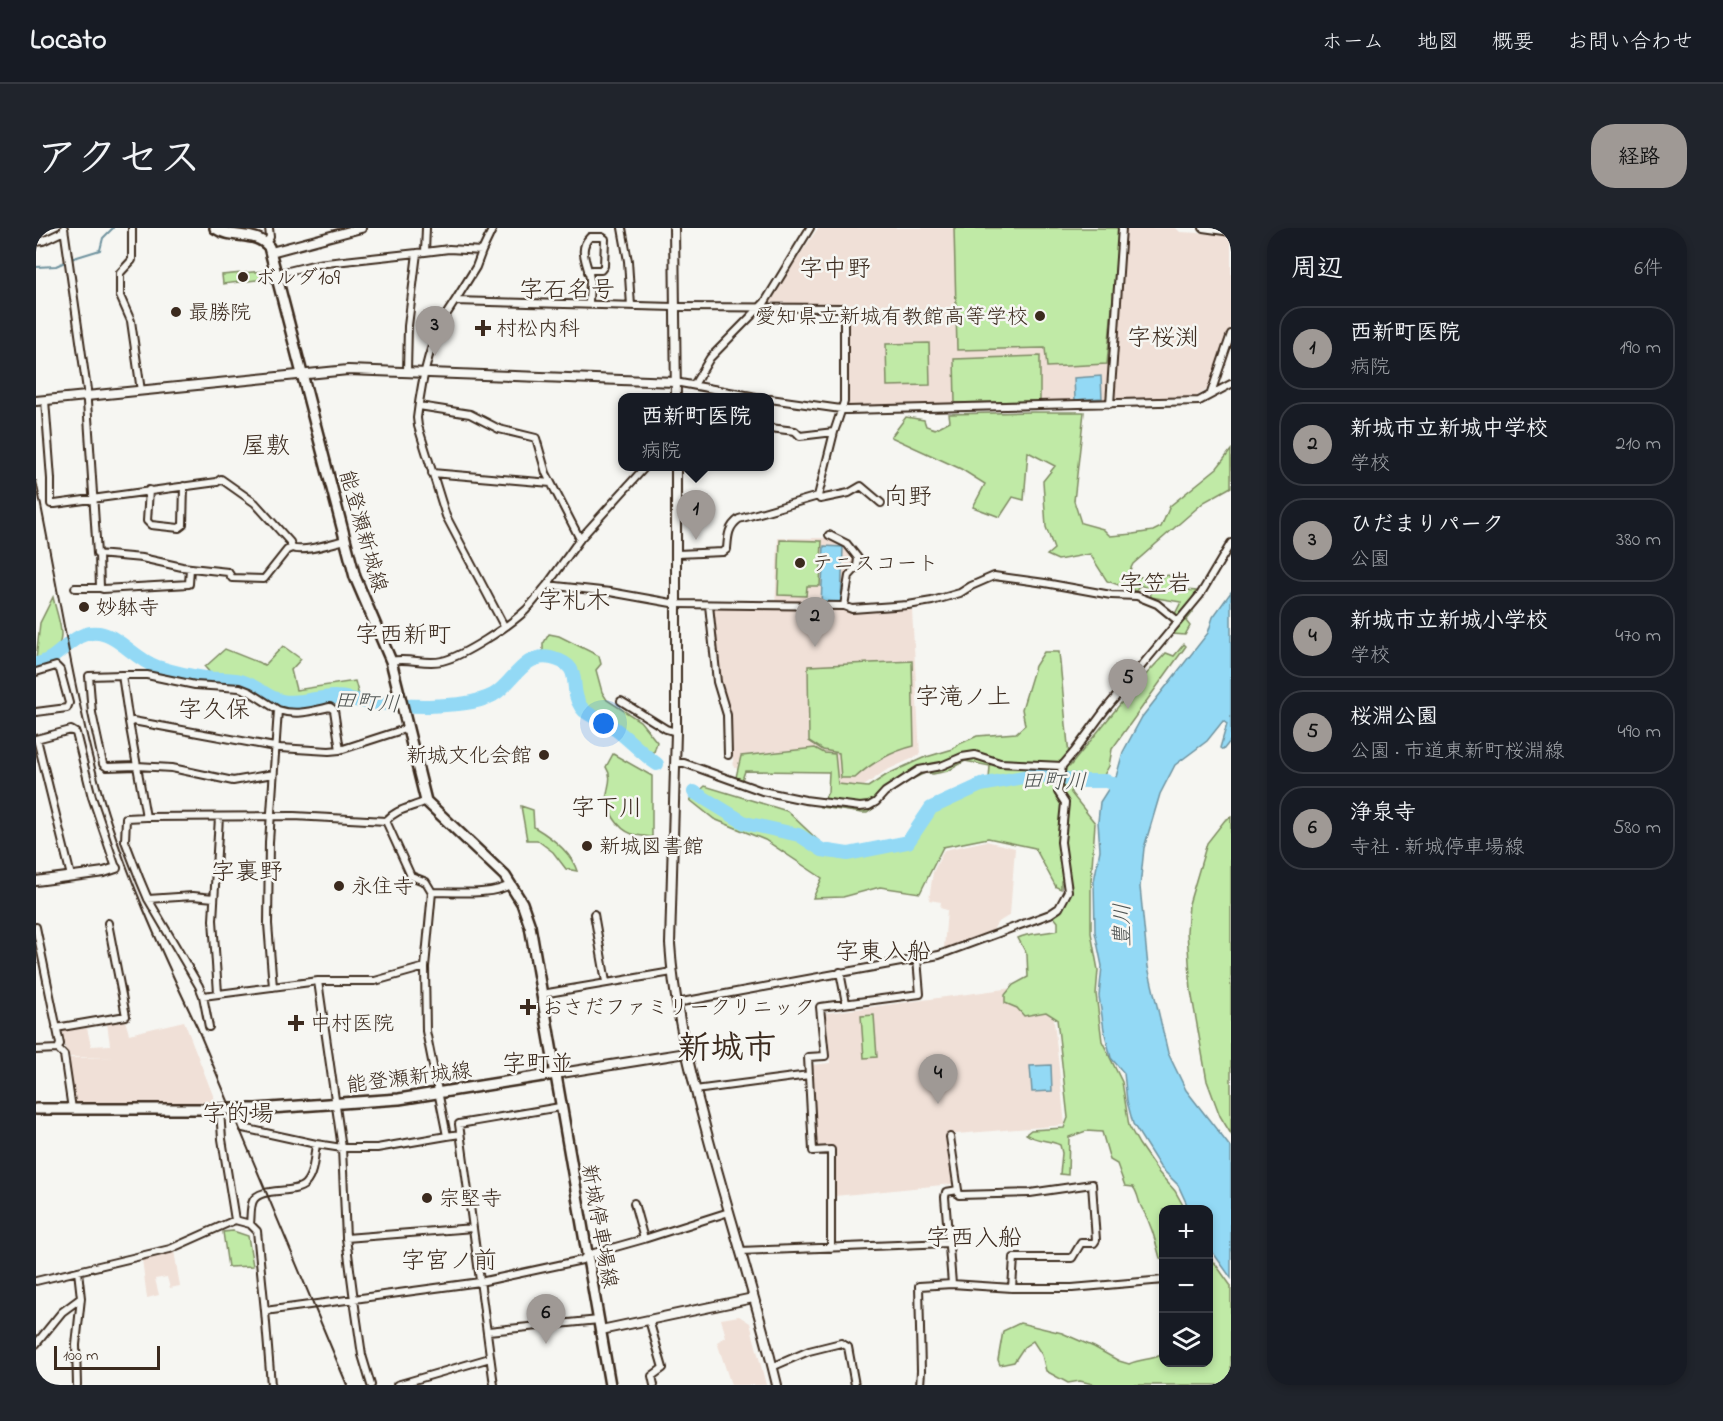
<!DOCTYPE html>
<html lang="ja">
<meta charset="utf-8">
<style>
:root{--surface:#171b24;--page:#20242c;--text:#f1f3f6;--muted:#9ea1a6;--line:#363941;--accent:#9f9995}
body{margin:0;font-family:"Indie Flower","Klee One",sans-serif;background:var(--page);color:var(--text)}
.controls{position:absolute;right:18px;bottom:18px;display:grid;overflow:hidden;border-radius:12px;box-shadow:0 3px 9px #0003}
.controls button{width:54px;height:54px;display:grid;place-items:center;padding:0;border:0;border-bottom:2px solid var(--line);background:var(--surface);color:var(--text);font:30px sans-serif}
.scale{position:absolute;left:18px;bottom:15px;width:106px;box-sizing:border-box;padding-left:6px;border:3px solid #3b2a1e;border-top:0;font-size:16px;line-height:21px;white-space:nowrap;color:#3b2a1e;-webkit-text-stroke:4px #f6f6f2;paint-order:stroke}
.you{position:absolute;left:568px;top:496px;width:21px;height:21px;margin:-15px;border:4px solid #fff;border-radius:50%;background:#1a73e8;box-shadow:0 0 0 9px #1a73e833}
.badge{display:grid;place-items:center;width:39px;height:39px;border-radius:50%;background:var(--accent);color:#111;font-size:20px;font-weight:700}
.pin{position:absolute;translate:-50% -50px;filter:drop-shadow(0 2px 3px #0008)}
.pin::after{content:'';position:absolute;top:32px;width:21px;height:18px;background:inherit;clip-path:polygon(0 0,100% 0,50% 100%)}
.popup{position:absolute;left:582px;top:165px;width:156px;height:78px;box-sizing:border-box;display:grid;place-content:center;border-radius:12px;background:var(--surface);filter:drop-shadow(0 2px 4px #0005);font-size:20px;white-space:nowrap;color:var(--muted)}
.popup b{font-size:22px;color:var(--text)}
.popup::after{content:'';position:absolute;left:50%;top:100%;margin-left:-12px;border:12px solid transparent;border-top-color:var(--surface)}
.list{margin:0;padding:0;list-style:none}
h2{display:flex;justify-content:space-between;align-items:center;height:78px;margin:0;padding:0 24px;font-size:26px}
h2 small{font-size:20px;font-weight:400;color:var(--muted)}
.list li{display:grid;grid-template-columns:39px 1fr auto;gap:18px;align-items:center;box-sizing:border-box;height:84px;margin:0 12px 12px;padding:0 12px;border:2px solid var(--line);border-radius:24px}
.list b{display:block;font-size:22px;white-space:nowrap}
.list p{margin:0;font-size:20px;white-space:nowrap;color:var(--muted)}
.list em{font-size:20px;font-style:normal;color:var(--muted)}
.icon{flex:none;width:33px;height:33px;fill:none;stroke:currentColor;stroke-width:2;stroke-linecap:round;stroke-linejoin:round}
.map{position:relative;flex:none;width:1195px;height:1157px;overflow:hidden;border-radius:24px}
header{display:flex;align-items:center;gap:36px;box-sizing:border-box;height:84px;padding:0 30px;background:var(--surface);border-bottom:2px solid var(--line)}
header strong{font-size:28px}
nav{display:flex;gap:33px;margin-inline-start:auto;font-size:21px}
.intro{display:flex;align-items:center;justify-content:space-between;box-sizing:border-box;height:144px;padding:0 36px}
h1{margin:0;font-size:42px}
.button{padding:15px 27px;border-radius:24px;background:var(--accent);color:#111;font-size:21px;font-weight:700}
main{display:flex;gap:36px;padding:0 36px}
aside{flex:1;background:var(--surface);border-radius:24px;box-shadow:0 3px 9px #0003}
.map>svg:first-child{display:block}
</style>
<header>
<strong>Locato</strong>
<nav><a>ホーム</a><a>地図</a><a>概要</a><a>お問い合わせ</a></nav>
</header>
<div class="intro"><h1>アクセス</h1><a class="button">経路</a></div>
<main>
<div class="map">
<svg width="1195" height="1157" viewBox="0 0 1195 1157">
<rect width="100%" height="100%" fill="#f6f6f2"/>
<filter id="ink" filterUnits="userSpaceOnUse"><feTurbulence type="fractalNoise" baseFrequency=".0167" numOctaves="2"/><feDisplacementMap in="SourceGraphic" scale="12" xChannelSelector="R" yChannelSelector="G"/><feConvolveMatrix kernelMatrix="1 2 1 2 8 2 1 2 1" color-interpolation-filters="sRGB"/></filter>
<g filter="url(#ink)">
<!-- built -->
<path fill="#f0e0d7" d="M 782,0 L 1140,0 L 1144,4 L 1184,6 L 1195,10 L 1195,98 L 1174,160 L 1159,169 L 811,180 L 812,78 L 735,74 L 735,70 Z
M 742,310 L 790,310 L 817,323 L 820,328 L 819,338 L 811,345 L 807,382 L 876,382 L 884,527 L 849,543 L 828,558 L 801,556 L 801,545 L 698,540 L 692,483 L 685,456 L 677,381 L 739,381 Z
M 950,613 L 979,620 L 974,687 L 961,695 L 957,702 L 908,720 L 911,682 L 904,680 L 905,674 L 893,672 L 897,644 L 908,622 Z
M 1014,755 L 1029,897 L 909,907 L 916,956 L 799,968 L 797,919 L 780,919 L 776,837 L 794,835 L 790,785 Z
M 89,792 L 93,806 L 148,793 L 180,875 L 39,876 L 31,830 L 77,830 L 31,829 L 26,806 L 28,803 L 51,800 L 55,818 L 74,817 L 71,795 Z
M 138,1023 L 144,1058 L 134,1060 L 131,1049 L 119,1051 L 123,1067 L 111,1070 L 106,1031 Z
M 703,1088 L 714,1095 L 730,1157 L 695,1157 L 681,1114 L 690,1109 L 685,1091 Z"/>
<!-- green -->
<path fill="#c0eaa6" stroke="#7e8a62" stroke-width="1.5" d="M 918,0 L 1083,0 L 1071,136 L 1011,139 L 1009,120 L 921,122 Z
M 228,43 L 229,51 L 187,56 L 186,47 Z
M 893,115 L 894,157 L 851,158 L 850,116 Z
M 1004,128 L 1004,173 L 919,175 L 918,131 Z
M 996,184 L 1048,184 L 1038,273 L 1045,295 L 1067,301 L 1074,308 L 1097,306 L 1117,303 L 1125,299 L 1134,278 L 1181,240 L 1195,222 L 1195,259 L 1168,274 L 1097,336 L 1093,344 L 1114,353 L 1132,347 L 1150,362 L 1160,363 L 1154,375 L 1157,384 L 1150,393 L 1154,398 L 1149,407 L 1137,406 L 1136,392 L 1145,374 L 1115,369 L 1114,361 L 1104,357 L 1100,363 L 1071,353 L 1054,326 L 1022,332 L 1011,327 L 1018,321 L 1010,299 L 1007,253 L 1019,238 L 992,224 L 988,272 L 977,269 L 964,289 L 937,279 L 949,256 L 925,241 L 855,209 L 870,189 L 888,192 L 890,198 L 899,201 L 914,193 L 913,186 Z
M 744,312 L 786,313 L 784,358 L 771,358 L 770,368 L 742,367 Z
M 17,369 C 23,397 38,422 0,431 L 4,395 Z
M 513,406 L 523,408 L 563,428 L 565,436 L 560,442 L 566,464 L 571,472 L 604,493 L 621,514 L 618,524 L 610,524 L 569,493 L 550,483 L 543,472 L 537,442 L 518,426 L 507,424 L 507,416 Z
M 1148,416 L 1150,418 L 1076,521 L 1073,538 L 1068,547 L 1058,548 L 1034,547 L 1035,565 L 1059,595 L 1055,653 L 1055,705 L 1062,742 L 1060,766 L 1066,813 L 1086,854 L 1093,898 L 1103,916 L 1123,945 L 1139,963 L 1149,981 L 1128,982 L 1127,1031 L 1124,1030 C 1119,1012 1116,998 1107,982 C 1102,975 1103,966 1097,959 L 1089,958 L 1081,936 L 1074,932 L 1066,904 L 1050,903 L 1033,909 L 1032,947 L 1024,946 L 1026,925 L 1024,917 C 1013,912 999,913 990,906 L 995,902 L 1028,900 L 1032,890 L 1021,791 L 1010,784 L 988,788 L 981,780 L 969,775 L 969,767 L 977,757 L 992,749 L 991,727 L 982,710 C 993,704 1010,706 1022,702 L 1022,694 L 1018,689 C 1027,677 1038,670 1034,653 L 1025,653 L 1025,661 L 1020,659 L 999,620 L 952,610 L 907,619 L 884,665 L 844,659 L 807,669 L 777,670 L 786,650 L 729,612 L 678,591 L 654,572 L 669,558 L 751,583 L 787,617 L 813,621 L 872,609 L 896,583 L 928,560 L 953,551 L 954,538 L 929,533 L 912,543 L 897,546 L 889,545 L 855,561 L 841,578 L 831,585 L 826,585 L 784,579 L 792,564 L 793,544 L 709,543 L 706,552 L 700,549 L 705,528 L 779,520 L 788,525 L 799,526 L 802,556 L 832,559 L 852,546 L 887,530 L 917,521 L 921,517 L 941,508 L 980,505 L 989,497 L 986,481 L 999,438 L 1008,424 L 1023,424 L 1034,538 L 1094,464 L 1130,425 L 1138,428 Z
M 247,418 L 265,431 L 255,442 L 260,462 L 319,453 L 323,468 L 295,465 L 261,471 L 248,470 L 212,450 L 197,446 L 175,446 L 169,439 L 189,421 L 229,437 Z
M 876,433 L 878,518 C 857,523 835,535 819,550 L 805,550 L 803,525 L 787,522 L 773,513 L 772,438 Z
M 577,526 L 616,548 L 616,609 C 610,608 602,608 596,606 C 582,601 570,582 571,567 C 572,556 577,550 570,539 Z
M 485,578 L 497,582 L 498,599 C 515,609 535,624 541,643 L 530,641 L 517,624 L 501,612 L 491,612 Z
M 1195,589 L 1195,906 L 1184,888 L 1171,853 L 1155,763 L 1151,704 L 1153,676 L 1171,615 L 1189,592 Z
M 838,787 L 841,829 L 828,830 L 825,788 Z
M 197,1003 L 212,1008 L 217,1038 L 192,1039 L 187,1004 Z
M 1173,1027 L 1195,1058 L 1195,1157 L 1061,1157 L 1044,1153 L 1032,1155 L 1010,1143 L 1006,1127 L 997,1113 L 988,1119 L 978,1134 L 964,1137 L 962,1132 L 967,1103 L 984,1095 L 1026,1105 L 1058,1119 L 1083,1133 L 1093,1136 C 1106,1130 1114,1133 1127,1126 L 1128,1134 L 1172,1134 Z"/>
<!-- water -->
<path fill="#93d9f5" stroke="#70939f" stroke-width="1.5" d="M 1065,148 L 1066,170 L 1039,172 L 1038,150 Z
M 788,318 L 807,319 L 805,376 L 785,375 Z
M 1195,364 L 1195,512 L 1187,522 L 1184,520 L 1191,496 L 1187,493 L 1171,513 L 1139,537 L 1124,566 L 1108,620 L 1104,659 L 1112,739 L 1132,825 L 1150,862 L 1195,920 L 1195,1050 L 1173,1019 L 1172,982 L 1153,981 L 1142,957 L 1124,939 L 1097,896 L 1091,873 L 1088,845 L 1075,830 L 1068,802 L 1063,768 L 1066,738 L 1059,704 L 1058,653 L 1064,622 L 1062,594 L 1064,574 L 1080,549 L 1087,524 L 1106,489 L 1172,405 L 1177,389 Z
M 1015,837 L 1016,863 L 996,864 L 994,838 Z"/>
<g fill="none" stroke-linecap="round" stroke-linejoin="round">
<!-- stream -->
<path stroke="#70939f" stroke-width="2" d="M 0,39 L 20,38 L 38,30 L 64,22 L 67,10 L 77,0"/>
<!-- river -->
<path stroke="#93d9f5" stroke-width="14" d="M 0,436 C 24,433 36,401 63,405 C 83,408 100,432 121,439 C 137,444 153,448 169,450 C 181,452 193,450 205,453 C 220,457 231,470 246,473 C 264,477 282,468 300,469 C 309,469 318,472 326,473 C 347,476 369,478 390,478 C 410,477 438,477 457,467 C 477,456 487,424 515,430 C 550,438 531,459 545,479 C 551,488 563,490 572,496 C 590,507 603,524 621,536
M 658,564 L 709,595 L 763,607 L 786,622 L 812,626 L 872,614 L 895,580 L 945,557 L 998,547 L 1048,553 L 1070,553 L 1091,561"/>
<!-- minor casing -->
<g stroke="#3b2a1e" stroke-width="10">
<path id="minor" d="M 96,0 L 96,32 L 84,45 L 84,68 L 95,93 L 105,163
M 586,0 L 592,33 L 595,78
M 1167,0 L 1195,4
M 0,14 L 7,13 L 28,3
M 230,15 L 234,9 L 233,0
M 389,24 L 413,21 L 446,23
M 552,44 L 556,42 L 565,42 L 568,38 L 569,11 L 566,9 L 554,9 C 541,22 552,35 554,51 C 554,59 553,68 553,76
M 240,46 L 281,36 L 381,25
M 419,73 L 440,39 L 446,23 L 457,0
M 371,144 L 372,98 L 381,25 L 389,24 L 390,0
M 639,154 L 726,170
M 658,157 L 674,130 L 729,74 L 774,0
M 1175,165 L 1195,106
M 734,171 L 812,182 L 1163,173 L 1195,156
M 9,172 L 15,251 L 15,276 L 19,276 L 181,254 L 185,251 L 219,275 L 254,314 L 256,320 L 251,322 L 228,351 L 196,350 L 192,344 L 146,339 L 106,330 L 61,326 L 51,174 L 51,162 L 28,0
M 1074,176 L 1086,0
M 383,178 L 434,186 L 463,201 L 500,210 L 510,245 L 544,311
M 734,200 L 759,203 L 764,208 L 798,204
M 396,245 L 515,255
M 113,262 L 111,293 L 115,297 L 143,300 L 147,297 L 148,258
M 782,268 L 784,271 L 813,265 L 825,258 L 845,275
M 793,307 L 811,316 L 822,330 L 821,339 L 813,348 L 808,378
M 256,320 C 267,325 296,315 309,312
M 63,326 L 64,360 L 67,361 L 153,356 L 154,340
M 511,357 L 544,311 L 610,238
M 39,360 L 64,360
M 673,377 L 681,454 L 691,487 L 692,527
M 468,398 L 410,288 L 382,198 L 381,190 C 386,149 394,108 419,73 L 638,79 L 808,80 L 808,174 L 798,204 L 782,268 L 703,291 C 692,299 692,308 691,321 L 687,324 L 641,326
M 355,433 C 372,429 389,437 406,433 C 428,428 473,398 490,382 C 497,375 504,365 511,357 L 574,364 L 641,376 L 808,378 L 816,381 L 872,377 L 896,373 L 924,365 L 935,358 L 958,348 L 1009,355 L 1075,367 L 1101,368 L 1121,376 L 1142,393
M 0,444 L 20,438 L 24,442 L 33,475 L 31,480 L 0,484
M 86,447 L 111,447 L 159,457 L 204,460 L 214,464 L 242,482
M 585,473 L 630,501 L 640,504
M 93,494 L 101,538 L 136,540 L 197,553 L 237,546
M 0,511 L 35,502 L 40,505 L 56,569 L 80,640
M 1,511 L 35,648
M 639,535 L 648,535 L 726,563 L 769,572 L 824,579 L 833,578 L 840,574 L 849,564 L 883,542 L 905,538 L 926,529 L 939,527 L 964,535 L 1026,538
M 110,589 L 101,538 L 71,539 L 67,536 L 56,485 L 53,448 L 86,447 L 93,494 L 97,493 L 244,520 L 293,523 L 304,522 L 372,500
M 350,593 L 375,648 L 390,654 L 396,664
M 112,671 L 157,668 L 178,670
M 558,686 L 570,754
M 0,699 L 24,816 L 22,821 L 0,822
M 804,744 L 810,775
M 282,753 L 339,753 L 389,739
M 237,759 L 232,696 L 233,614 L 242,482 C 260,488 276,483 294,479 L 298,482 L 304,522
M 182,765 L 177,692 L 183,589
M 506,766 L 636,744
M 167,768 L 173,799
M 640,775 L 903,727 L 1014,686 L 1023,680 L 1032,663 L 1025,614 L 1029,575 L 1022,564 L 1026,538 L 1038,524 L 1069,482 L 1164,367 L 1195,315
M 20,800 L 90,788 L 72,695
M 22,821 L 28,827 L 36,881
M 659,862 L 773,847
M 184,882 L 186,911 L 199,992
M 200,882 L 207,900 L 280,916 L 306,920 L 341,920 L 411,908
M 424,906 L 411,908 L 390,803 L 389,739 L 396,664 C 417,664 458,668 475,656
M 914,909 L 922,962
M 598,975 L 608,1011
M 214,996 C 215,989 214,979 217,973 C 224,958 259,967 269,956 C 278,947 278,929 280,916
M 310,1010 L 437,1000
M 795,1020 L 795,922 L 777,923 L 772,829 L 789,828 L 784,779 L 884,766 L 881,731
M 704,1023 L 913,1015
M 0,1053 L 134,1021 L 199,992 L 214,996 L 221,1003 L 229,1083 L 444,1054 L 546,1032 L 551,1027 L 608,1011 L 693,984
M 976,1060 L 978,1030 L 1036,1030 L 1045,1015 L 1058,1015 L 1060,1012 L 1056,956 L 994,965 L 923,967 L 922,962 L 910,964 L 909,969 L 916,1056 L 976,1060 L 1036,1060 L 1128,1052
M 229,1083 L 235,1157
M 613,1092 L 627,1140 L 616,1148 L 618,1157
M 452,1103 L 563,1092
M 0,1116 L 26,1084 L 45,1070 L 42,1043
M 736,1139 L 773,1123 L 805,1115 L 812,1119 L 819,1157
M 41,1157 L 40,1117 L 45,1070
M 335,1157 L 326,1127 L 318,1072 L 310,1010 L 306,920 L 282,753 L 167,768 L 163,758 L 112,671 L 104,652 L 89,613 L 90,590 L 110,589 L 258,588 L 350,593 C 361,580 376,580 390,573
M 361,1157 L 454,1130
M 458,1157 L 423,896 L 524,879
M 884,1157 L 885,1143 L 883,1058 L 916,1056"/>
</g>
<!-- tertiary casing -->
<g stroke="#3b2a1e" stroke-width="12">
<path id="tertiary" d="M 638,0 L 640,170
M 235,24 L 325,0
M 0,173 L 312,142 L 639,154
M 640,238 L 640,504 L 634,716 C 638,777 652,835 668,894 C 691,982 720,1069 741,1157
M 0,653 L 68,644 L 80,640
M 519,846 L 650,825
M 565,1102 L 717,1070"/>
</g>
<!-- secondary casing -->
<g stroke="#3b2a1e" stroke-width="14">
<path id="secondary" d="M 179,0 C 196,12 219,2 233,19 L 319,349 L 355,433 L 390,573 L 469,648 L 486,675 L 494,698 L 574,1157
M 0,881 L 220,881 L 363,871 L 519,846"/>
</g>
<!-- minor -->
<use href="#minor" stroke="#f6f6f2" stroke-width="6"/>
<!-- tertiary -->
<use href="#tertiary" stroke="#f6f6f2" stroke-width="8"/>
<!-- secondary -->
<use href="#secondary" stroke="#f6f6f2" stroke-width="9"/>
<!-- rail -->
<path stroke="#3b2a1e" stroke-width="2" d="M 0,253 C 21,354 36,456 63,555 C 86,638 124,722 161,799 L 311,1157"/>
</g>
</g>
<!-- markers -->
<g fill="#3b2a1e" stroke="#f6f6f2" stroke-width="2">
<circle cx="207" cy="49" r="6"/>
<circle cx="140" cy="84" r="6"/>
<circle cx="1004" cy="88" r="6"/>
<path d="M444 91h6v6h6v6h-6v6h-6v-6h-6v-6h6z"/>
<circle cx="764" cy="335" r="6"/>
<circle cx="48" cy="379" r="6"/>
<circle cx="508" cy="527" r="6"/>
<circle cx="551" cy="618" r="6"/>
<circle cx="303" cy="658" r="6"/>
<path d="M489 770h6v6h6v6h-6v6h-6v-6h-6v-6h6z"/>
<path d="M257 786h6v6h6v6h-6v6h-6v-6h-6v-6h6z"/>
<circle cx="391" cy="970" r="6"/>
</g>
<g text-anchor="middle" stroke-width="5" stroke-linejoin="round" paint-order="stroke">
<!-- poi labels -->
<g font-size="21" fill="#3b2a1e" stroke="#f6f6f2" text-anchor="start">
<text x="219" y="56">ボルダ109</text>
<text x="152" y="91">最勝院</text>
<text x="992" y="95" text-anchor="end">愛知県立新城有教館高等学校</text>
<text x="460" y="107">村松内科</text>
<text x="776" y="342">テニスコート</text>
<text x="60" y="386">妙躰寺</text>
<text x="496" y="534" text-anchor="end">新城文化会館</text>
<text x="563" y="625">新城図書館</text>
<text x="315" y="665">永住寺</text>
<text x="506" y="786">おさだファミリークリニック</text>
<text x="274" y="802">中村医院</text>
<text x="403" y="977">宗堅寺</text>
</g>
<!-- street labels -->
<g font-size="21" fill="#3b2a1e" stroke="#f6f6f2">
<text transform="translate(328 303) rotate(74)" y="7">能登瀬新城線</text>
<text transform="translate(373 849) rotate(-7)" y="7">能登瀬新城線</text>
<text transform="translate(564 998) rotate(80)" y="7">新城停車場線</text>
</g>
<!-- water labels -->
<g font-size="22" font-style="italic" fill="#515654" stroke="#f6f6f2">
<text transform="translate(331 473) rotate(4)" y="8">田町川</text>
<text transform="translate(1018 552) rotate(1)" y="8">田町川</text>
<text transform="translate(1085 697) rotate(-90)" y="8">豊川</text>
</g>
<!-- quarter labels -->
<g font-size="24" fill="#3b2a1e" stroke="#f6f6f2">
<text x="799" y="48">字中野</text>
<text x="531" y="69">字石名号</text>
<text x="1127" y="117">字桜渕</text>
<text x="230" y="225">屋敷</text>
<text x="872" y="276">向野</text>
<text x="1119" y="363">字笠岩</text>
<text x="538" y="380">字札木</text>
<text x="367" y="414">字西新町</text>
<text x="927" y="476">字滝ノ上</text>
<text x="178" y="489">字久保</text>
<text x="571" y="587">字下川</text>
<text x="211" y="651">字裏野</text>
<text x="847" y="731">字東入船</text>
<text x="502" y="843">字町並</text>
<text x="202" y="893">字的場</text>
<text x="938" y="1017">字西入船</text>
<text x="413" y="1040">字宮ノ前</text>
</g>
<!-- town labels -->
<g font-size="33" font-weight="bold" fill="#3b2a1e" stroke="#f6f6f2">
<text x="691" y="830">新城市</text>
</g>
</g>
</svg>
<div class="controls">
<button>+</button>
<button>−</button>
<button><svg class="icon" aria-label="layers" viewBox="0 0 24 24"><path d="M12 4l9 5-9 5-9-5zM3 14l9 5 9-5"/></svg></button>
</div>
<div class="scale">100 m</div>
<div class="you"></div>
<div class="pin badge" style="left:660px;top:312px">1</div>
<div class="popup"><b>西新町医院</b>病院</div>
<div class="pin badge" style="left:779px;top:419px">2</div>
<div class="pin badge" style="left:399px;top:128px">3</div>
<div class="pin badge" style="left:902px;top:876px">4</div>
<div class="pin badge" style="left:1092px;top:481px">5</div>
<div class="pin badge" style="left:510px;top:1116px">6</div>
</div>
<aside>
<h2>周辺<small>6件</small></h2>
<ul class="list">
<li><span class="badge">1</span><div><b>西新町医院</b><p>病院</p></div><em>190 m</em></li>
<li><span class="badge">2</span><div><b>新城市立新城中学校</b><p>学校</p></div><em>210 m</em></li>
<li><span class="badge">3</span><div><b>ひだまりパーク</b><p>公園</p></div><em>380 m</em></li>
<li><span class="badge">4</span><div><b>新城市立新城小学校</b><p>学校</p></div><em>470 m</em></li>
<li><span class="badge">5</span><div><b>桜淵公園</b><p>公園 · 市道東新町桜淵線</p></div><em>490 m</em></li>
<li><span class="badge">6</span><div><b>浄泉寺</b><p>寺社 · 新城停車場線</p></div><em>580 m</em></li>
</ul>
</aside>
</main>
